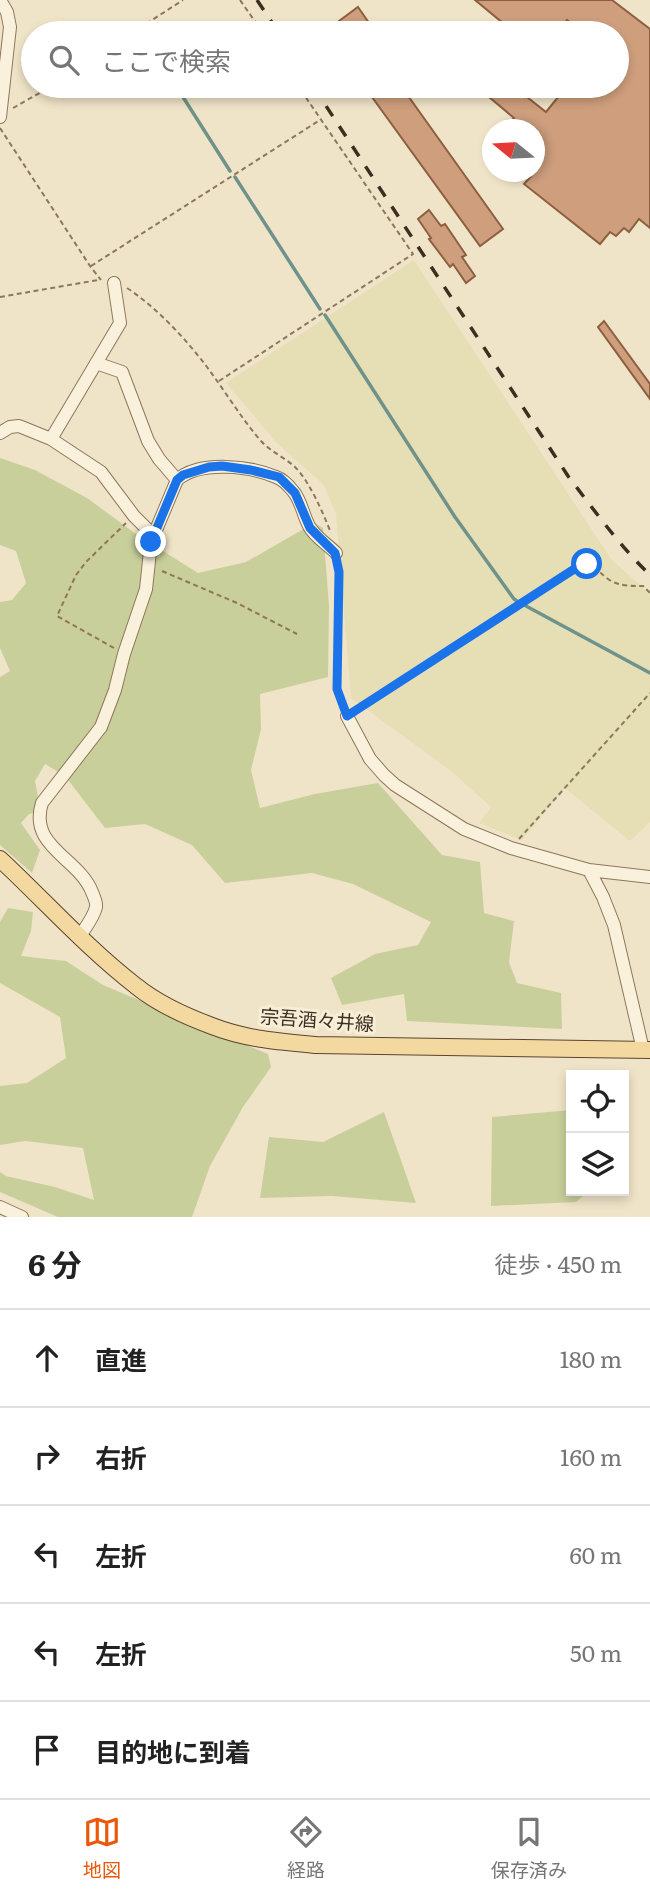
<!DOCTYPE html>
<html lang="ja">
<meta charset="utf-8">
<style>
:root{--surface:#fff;--page:#f2f2f2;--text:#222;--muted:#767676;--line:#e0e0e0;--accent:#ea580c}
body{margin:0;font-family:Literata,"Noto Sans JP",serif;background:var(--page);color:var(--text)}
.controls{position:absolute;right:21px;bottom:21px;display:grid;overflow:hidden;border-radius:0px;box-shadow:0 4px 10px #0003}
.controls button{width:63px;height:63px;display:grid;place-items:center;padding:0;border:0;border-bottom:2px solid var(--line);background:var(--surface);color:var(--text);font:35px sans-serif}
.compass{position:absolute;left:482px;top:119px;width:63px;height:63px;border-radius:50%;background:var(--surface);box-shadow:0 4px 10px #0003;rotate:288deg}
.stop{position:absolute;width:21px;height:21px;margin:-16px;border:5px solid #1a73e8;border-radius:50%;background:#fff}
.stop.end{background:#1a73e8;border-color:#fff;box-shadow:0 2px 7px #0008}
.list{margin:0;padding:0;list-style:none}
h2{display:flex;justify-content:space-between;align-items:center;height:91px;margin:0;padding:0 28px;font-size:30px}
h2 small{font-size:23px;font-weight:400;color:var(--muted)}
.list li{display:grid;grid-template-columns:46px 1fr auto;gap:21px;align-items:center;box-sizing:border-box;height:98px;padding:0 28px;border-top:2px solid var(--line)}
.list b{display:block;font-size:26px;white-space:nowrap}
.list em{font-size:23px;font-style:normal;color:var(--muted)}
.icon{flex:none;width:38px;height:38px;fill:none;stroke:currentColor;stroke-width:2;stroke-linecap:round;stroke-linejoin:round}
.map{position:relative;flex:none;width:650px;height:1217px;overflow:hidden}
.search{position:absolute;background:var(--surface);box-shadow:0 4px 10px #0003;left:21px;right:21px;top:21px;height:77px;display:flex;align-items:center;gap:18px;box-sizing:border-box;padding:0 24px;border-radius:38px;color:var(--muted);font-size:26px}
.sheet{height:581px;background:var(--surface)}
nav{display:flex;justify-content:space-around;align-items:center;box-sizing:border-box;height:98px;border-top:2px solid var(--line);background:var(--surface);font-size:19px;color:var(--muted)}
nav a{display:grid;justify-items:center;gap:4px}
nav .on{color:var(--accent)}
.map>svg:first-child{display:block}
</style>
<div class="map">
<svg width="650" height="1217" viewBox="0 0 650 1217">
<rect width="100%" height="100%" fill="#f0e4c8"/>
<!-- farmland -->
<path fill="#e6deb5" d="M 414,260 L 611,559 L 650,594 L 650,822 L 630,841 L 565,788 L 522,840 L 479,823 L 491,807 L 451,771 L 351,698 L 336,514 L 324,485 L 277,443 L 226,383 Z"/>
<!-- green -->
<path fill="#c9cf9b" d="M 0,458 L 35,470 L 87,498 L 136,534 L 198,573 L 246,562 L 314,523 L 323,528 L 329,606 L 328,677 L 260,694 L 261,729 L 251,770 L 260,808 L 315,794 L 378,783 L 442,855 L 480,862 L 484,913 L 514,921 L 509,962 L 517,983 L 561,993 L 562,1029 L 407,1021 L 404,994 L 342,1005 L 331,978 L 375,954 L 418,945 L 431,922 L 353,884 L 312,873 L 225,883 L 192,845 L 145,824 L 105,828 L 65,776 L 45,764 L 35,781 L 38,797 L 47,811 L 29,814 L 21,823 L 40,850 L 32,873 L 0,845 L 0,677 L 10,671 L 0,648 L 0,602 L 12,600 L 26,583 L 16,551 L 0,545 Z
M 8,908 L 33,912 L 31,931 L 21,956 L 66,961 L 103,985 L 268,1054 L 271,1067 L 243,1107 L 210,1166 L 192,1217 L 58,1217 L 0,1192 L 0,1172 L 6,1176 L 55,1187 L 94,1200 L 83,1148 L 25,1141 L 0,1145 L 0,1086 L 27,1083 L 66,1058 L 60,1017 L 0,983 L 0,922 Z
M 571,1110 L 571,1191 L 589,1191 L 576,1202 L 491,1206 L 492,1117 Z
M 384,1112 L 416,1203 L 332,1196 L 260,1198 L 269,1137 L 323,1142 Z"/>
<g fill="none" stroke-linecap="round" stroke-linejoin="round">
<!-- stream -->
<path stroke="#6f938a" stroke-width="3.5" d="M 176,86 L 230,171
M 235,177 L 320,309
M 325,315 L 455,517 L 514,599 L 517,601
M 526,606 L 650,673"/>
</g>
<!-- building -->
<path fill="#cf9f7d" stroke="#8d5f41" stroke-width="2" d="M 475,0 L 612,0 L 650,29 L 650,228 L 639,219 L 629,232 L 624,228 L 616,236 L 610,232 L 600,244 L 524,184 L 535,172 L 535,130 L 503,130 L 514,118 L 476,86 L 513,86 L 546,112 L 567,86 L 617,86 L 617,33 L 584,33 L 567,20 L 558,33 L 515,33 Z
M 358,7 L 376,33 L 322,33 L 335,24 Z
M 364,86 L 401,86 L 503,229 L 480,246 Z
M 429,210 L 441,226 L 445,224 L 466,255 L 462,257 L 475,276 L 466,283 L 453,264 L 450,267 L 429,239 L 431,238 L 418,219 Z
M 604,321 L 650,384 L 650,399 L 598,327 Z"/>
<g fill="none" stroke-linecap="round" stroke-linejoin="round">
<!-- minor casing -->
<g stroke="#8d765c" stroke-width="14">
<path id="minor" d="M 0,117 L 10,27 L 7,12 L 0,0
M 96,363 L 122,372 L 148,441 L 159,459 L 177,480
M 0,433 L 10,427 L 19,426 L 51,439 L 101,472 L 134,516 L 154,536
M 51,439 L 120,323 L 114,283
M 347,716 L 370,759 L 384,775 L 395,785 L 464,829 L 511,848 L 589,870 L 650,877
M 589,870 L 603,897 L 614,925 L 643,1050
M 80,936 C 85,928 94,917 96,907 C 97,903 94,897 92,892 C 79,858 28,847 42,803 L 101,727 L 115,690 L 124,654 L 146,589 L 151,542 L 177,480 C 200,460 250,466 276,477 C 282,479 289,486 293,491 C 301,500 303,515 309,526 C 314,536 327,544 336,553
M 0,1207 L 22,1217"/>
</g>
<!-- major casing -->
<g stroke="#5b4430" stroke-width="18">
<path id="major" d="M 0,859 C 45,901 87,948 136,986 C 158,1004 185,1016 212,1026 C 245,1039 281,1042 316,1045 L 650,1050"/>
</g>
<!-- path -->
<path stroke="#8d765c" stroke-width="2" stroke-dasharray="5 3.5" stroke-linecap="butt" d="M 240,0 L 263,33
M 132,33 L 183,0
M 13,108 L 52,86
M 0,128 L 90,266 L 101,280
M 91,266 L 320,120
M 127,288 C 157,308 185,338 207,367 C 225,391 241,418 261,441 C 271,452 284,457 295,467 C 310,482 323,513 331,533
M 0,297 L 98,280
M 219,381 L 413,254 L 298,86
M 338,566 L 337,689 L 344,706
M 162,571 L 237,603 L 297,634
M 114,648 L 57,616 L 76,575 L 86,562 L 126,523
M 357,710 L 582,564 C 595,564 598,572 608,579 C 618,586 631,586 643,586 L 650,593
M 519,839 L 650,693"/>
<!-- minor -->
<use href="#minor" stroke="#faf1dc" stroke-width="12"/>
<!-- major -->
<use href="#major" stroke="#f3d9a0" stroke-width="16"/>
<!-- rail -->
<path stroke="#3d2e20" stroke-width="3.5" stroke-dasharray="12 12" stroke-linecap="butt" d="M 257,0 L 279,33
M 313,86 L 568,476 C 594,510 619,545 650,575"/>
</g>
<g fill="none" stroke-linecap="round" stroke-linejoin="round">
<!-- route -->
<path stroke="#1a73e8" stroke-width="9" d="M 151,542 L 177,480 L 183,475 L 209,467 L 222,466 L 251,470 L 279,477 L 295,493 L 310,528 L 335,553 L 339,572 L 337,689 L 347,716 L 582,564 L 587,564"/>
</g>
<g text-anchor="middle" stroke-width="6" stroke-linejoin="round" paint-order="stroke">
<!-- street labels -->
<g font-size="19" fill="#3d2e20" stroke="#f7eed8">
<text transform="translate(317 1020) rotate(4)" y="7">宗吾酒々井線</text>
</g>
</g>
</svg>
<div class="controls">
<button><svg class="icon" aria-label="locate" viewBox="0 0 24 24"><circle cx="12" cy="12" r="6"/><path d="M12 2v4M12 18v4M2 12h4M18 12h4"/></svg></button>
<button><svg class="icon" aria-label="layers" viewBox="0 0 24 24"><path d="M12 4l9 5-9 5-9-5zM3 14l9 5 9-5"/></svg></button>
</div>
<svg class="compass" viewBox="-18 -18 36 36"><path d="M0-13l5 13h-10z" fill="#e53935"/><path d="M0 13l5-13h-10z" fill="#767676"/></svg>
<div class="stop" style="left:587px;top:564px"></div>
<div class="stop end" style="left:151px;top:542px"></div>
<div class="search"><svg class="icon" aria-label="search" viewBox="0 0 24 24"><circle cx="10" cy="10" r="6"/><path d="M15 15l6 6"/></svg>ここで検索</div>
</div>
<section class="sheet">
<h2>6 分<small>徒歩 · 450 m</small></h2>
<ul class="list">
<li><svg class="icon" aria-label="ahead" viewBox="0 0 24 24"><path d="M12 20V5M6 11l6-6 6 6"/></svg><div><b>直進</b></div><em>180 m</em></li>
<li><svg class="icon" aria-label="right" viewBox="0 0 24 24"><path d="M7 20v-9h11M14 6l5 5-5 5"/></svg><div><b>右折</b></div><em>160 m</em></li>
<li><svg class="icon" aria-label="left" viewBox="0 0 24 24"><path d="M17 20v-9H6M10 6l-5 5 5 5"/></svg><div><b>左折</b></div><em>60 m</em></li>
<li><svg class="icon" aria-label="left" viewBox="0 0 24 24"><path d="M17 20v-9H6M10 6l-5 5 5 5"/></svg><div><b>左折</b></div><em>50 m</em></li>
<li><svg class="icon" aria-label="arrive" viewBox="0 0 24 24"><path d="M6 21V4h12l-3 4 3 4H6"/></svg><div><b>目的地に到着</b></div></li>
</ul>
</section>
<nav>
<a class="on"><svg class="icon" aria-label="map" viewBox="0 0 24 24"><path d="M3 6l6-2 6 2 6-2v14l-6 2-6-2-6 2zM9 4v14M15 6v14"/></svg>地図</a>
<a><svg class="icon" aria-label="directions" viewBox="0 0 24 24"><path d="M12 3l9 9-9 9-9-9zM9 14v-3h6M13 9l2 2-2 2"/></svg>経路</a>
<a><svg class="icon" aria-label="saved" viewBox="0 0 24 24"><path d="M7 4h10v16l-5-4-5 4z"/></svg>保存済み</a>
</nav>
